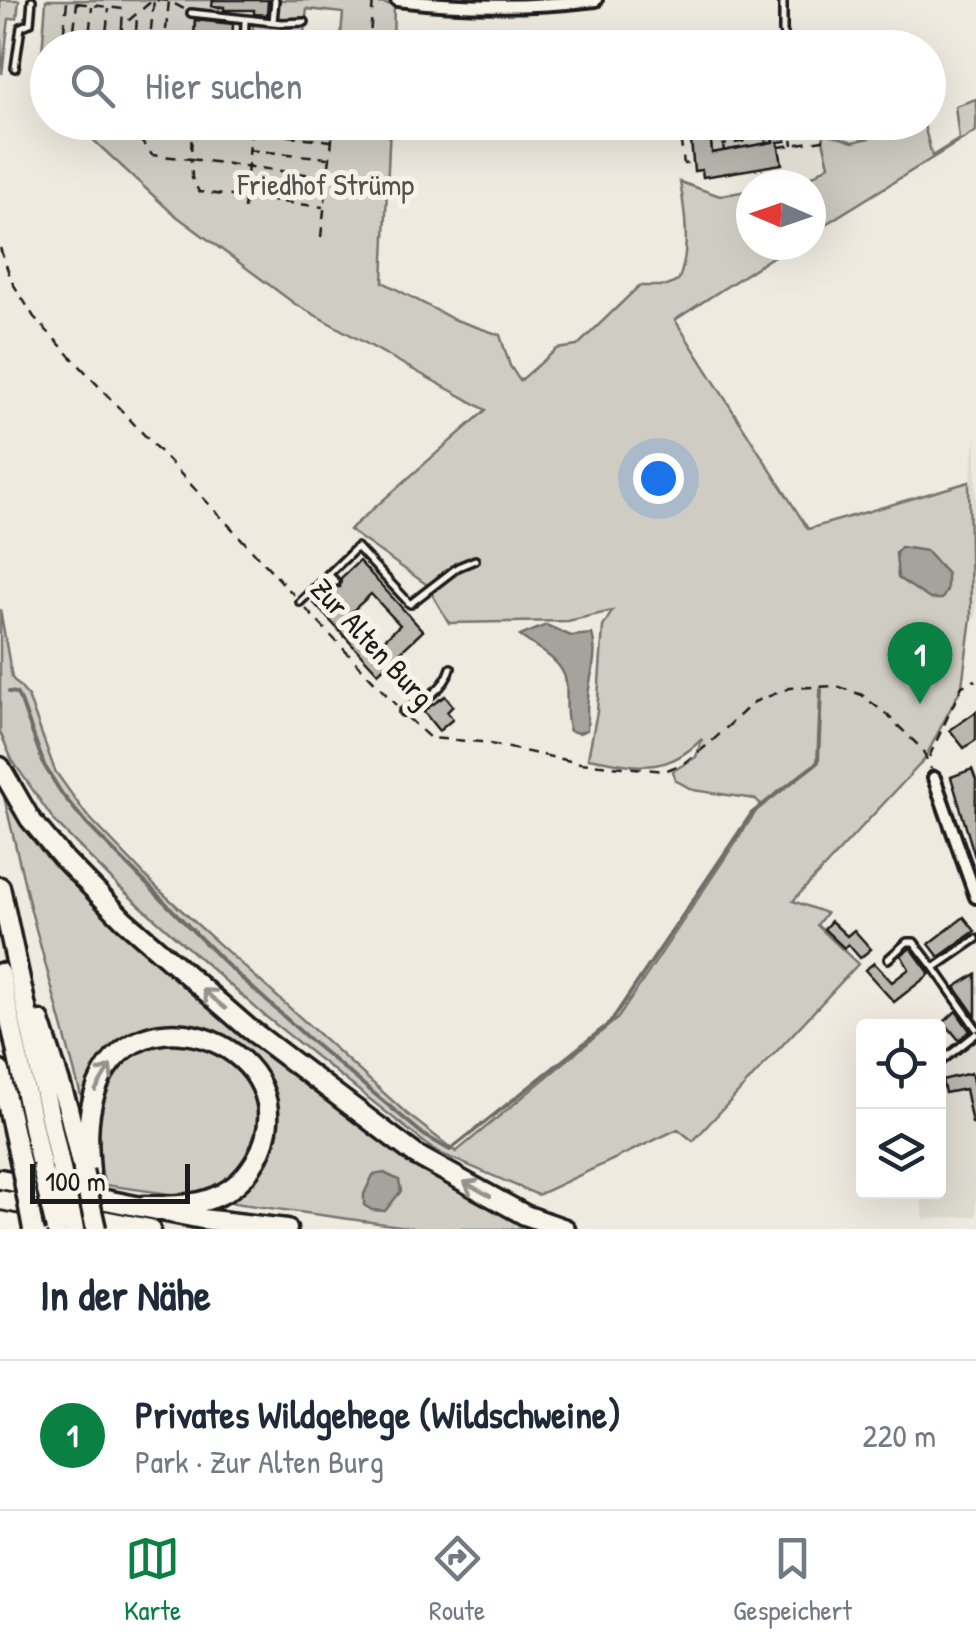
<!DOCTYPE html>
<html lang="de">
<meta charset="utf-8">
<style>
:root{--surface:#fff;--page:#f6f6f7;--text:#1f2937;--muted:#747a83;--line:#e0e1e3;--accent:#0b8043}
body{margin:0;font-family:"Patrick Hand",sans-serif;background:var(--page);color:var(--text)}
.controls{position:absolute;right:30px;bottom:30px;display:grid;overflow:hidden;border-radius:10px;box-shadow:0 10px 40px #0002}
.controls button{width:90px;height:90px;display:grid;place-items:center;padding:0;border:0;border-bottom:2px solid var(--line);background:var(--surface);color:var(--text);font:50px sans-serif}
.compass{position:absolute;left:736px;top:170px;width:90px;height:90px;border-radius:50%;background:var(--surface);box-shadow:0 10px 40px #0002;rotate:272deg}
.scale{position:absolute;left:30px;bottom:25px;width:160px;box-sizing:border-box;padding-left:10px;border:5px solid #1c1c1c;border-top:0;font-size:28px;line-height:35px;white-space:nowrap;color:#1c1c1c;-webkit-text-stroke:8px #f7f3e8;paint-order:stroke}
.you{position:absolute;left:658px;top:478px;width:35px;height:35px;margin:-25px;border:8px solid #fff;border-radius:50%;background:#1a73e8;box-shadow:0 0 0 15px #1a73e833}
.badge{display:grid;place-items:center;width:65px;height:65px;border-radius:50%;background:var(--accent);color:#fff;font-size:32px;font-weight:700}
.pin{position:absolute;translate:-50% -82px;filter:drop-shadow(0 2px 5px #0008)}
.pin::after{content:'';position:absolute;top:52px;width:35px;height:30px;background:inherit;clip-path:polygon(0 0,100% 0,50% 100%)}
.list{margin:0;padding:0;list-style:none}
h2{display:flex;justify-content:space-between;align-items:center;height:130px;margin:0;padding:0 40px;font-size:42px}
h2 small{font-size:32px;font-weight:400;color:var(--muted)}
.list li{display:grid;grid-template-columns:65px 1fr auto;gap:30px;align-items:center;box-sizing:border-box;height:150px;padding:0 40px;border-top:2px solid var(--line)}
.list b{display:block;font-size:38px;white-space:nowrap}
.list p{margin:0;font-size:32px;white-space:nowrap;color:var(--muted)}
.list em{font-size:32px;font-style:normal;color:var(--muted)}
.icon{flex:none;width:55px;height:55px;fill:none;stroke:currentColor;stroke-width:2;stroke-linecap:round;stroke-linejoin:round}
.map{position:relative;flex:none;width:976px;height:1229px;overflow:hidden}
.search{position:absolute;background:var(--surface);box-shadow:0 10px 40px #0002;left:30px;right:30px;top:30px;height:110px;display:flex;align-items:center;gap:25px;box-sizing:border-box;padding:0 35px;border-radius:55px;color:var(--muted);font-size:38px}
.sheet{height:280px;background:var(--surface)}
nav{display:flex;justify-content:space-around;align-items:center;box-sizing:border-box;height:140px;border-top:2px solid var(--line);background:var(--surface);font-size:28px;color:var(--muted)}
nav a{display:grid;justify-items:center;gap:5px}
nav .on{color:var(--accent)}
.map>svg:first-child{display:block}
</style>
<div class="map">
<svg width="976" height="1229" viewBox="0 0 976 1229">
<rect width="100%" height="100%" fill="#eeeae0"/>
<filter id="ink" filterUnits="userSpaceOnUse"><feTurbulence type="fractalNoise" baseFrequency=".01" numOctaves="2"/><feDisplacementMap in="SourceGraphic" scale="20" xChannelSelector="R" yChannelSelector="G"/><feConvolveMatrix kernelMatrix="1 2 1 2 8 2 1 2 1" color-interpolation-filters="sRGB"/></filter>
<g filter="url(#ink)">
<!-- built -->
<path fill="#dedbd1" d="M 976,434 L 976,618 L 971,618 L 970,482 Z
M 976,1040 L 976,1216 L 924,1219 L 919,1192 L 938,1192 L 939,1069 Z"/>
<!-- green -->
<path fill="#cfccc3" stroke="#767470" stroke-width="2.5" d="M 0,0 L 19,0 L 17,18 L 9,19 L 2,74 Z
M 46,0 L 225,0 L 224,7 L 219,8 L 218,19 L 195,18 L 194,40 L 203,40 L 204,31 L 218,32 L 217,47 L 48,48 L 47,99 L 39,95 Z
M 268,0 L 353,0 L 394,5 L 393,47 L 340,46 L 343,13 L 307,9 L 302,47 L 232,48 L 233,34 L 252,36 L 254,17 L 266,18 Z
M 976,99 L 976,131 L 811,233 L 811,185 L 773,185 L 813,176 L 829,165 L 823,140 L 825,133 L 853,142 L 924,125 L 932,156 L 959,139 L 955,106 Z
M 75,123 L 390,123 L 383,282 L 453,319 L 500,335 L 510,366 L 520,381 L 557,349 L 577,346 L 639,286 L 667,286 L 678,281 C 691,253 685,211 680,182 L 720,196 L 751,190 L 751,245 L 791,245 L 675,320 L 808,529 L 969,482 L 971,618 L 962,686 L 924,760 L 793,901 L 826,913 L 817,925 L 858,964 L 693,1141 L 678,1129 L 538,1195 L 444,1155 L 430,1147 L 265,1016 L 118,886 L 55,822 L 12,760 L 0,732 L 0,609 L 12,678 L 28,696 L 55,771 L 85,813 L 157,888 L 406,1113 L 456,1152 L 618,1018 L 761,804 L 755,799 L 693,790 L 675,780 L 673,771 L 696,757 L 702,739 C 663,777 637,766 588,758 L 597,712 L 603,627 L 612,611 L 568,621 L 449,623 L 426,584 L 349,530 L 486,410 L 295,304 L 171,212 Z
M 709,123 L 771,123 L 773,142 L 712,153 Z
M 1,784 L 103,901 L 417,1160 L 546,1229 L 421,1229 L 105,1185 L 30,907 Z"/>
<!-- water -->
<path fill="#a6a39d" stroke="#6f6d69" stroke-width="2.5" d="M 901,547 L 926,551 L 947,574 L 947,590 L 942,599 L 930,599 L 898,578 L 896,553 Z
M 546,625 L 571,636 L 592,634 C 599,656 589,677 588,698 C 586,708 588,719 587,730 L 579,733 L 570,731 C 564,714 568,699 566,682 C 563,660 536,648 520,636 Z
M 384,1173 L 399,1180 L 401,1191 L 385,1211 L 372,1210 L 364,1205 L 364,1194 L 373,1175 Z"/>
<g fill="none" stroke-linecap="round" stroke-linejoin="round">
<!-- stream -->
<path stroke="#6f6d69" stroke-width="4" d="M 9,692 L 16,693 L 21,701 L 44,765 L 62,794 L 86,823 L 226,964 L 311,1041 L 424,1135 L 450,1150 L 610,1023 L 752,813 L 818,762 L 821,690"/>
</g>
<!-- building -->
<path fill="#bab7af" stroke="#1c1c1c" stroke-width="2.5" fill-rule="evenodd" d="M 213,0 L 268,0 L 267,15 L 254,14 L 254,10 L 224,10 L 224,7 L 212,6 Z
M 195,20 L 233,24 L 232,48 L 223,48 L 218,41 L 194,40 Z
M 689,122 L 709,122 L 712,153 L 773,142 L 771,122 L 784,122 L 786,141 L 778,142 L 782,164 L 703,177 L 702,170 L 694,171 Z
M 359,561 L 423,631 L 378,673 L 314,603 L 331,586 L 340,587 L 341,578 ZM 371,594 L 400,625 L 376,647 L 348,615 Z
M 445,696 L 453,706 L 447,712 L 453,719 L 439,731 L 423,711 Z
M 976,712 L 976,740 L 964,748 L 950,730 Z
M 972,769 L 976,780 L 975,857 L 951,777 Z
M 964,917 L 975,931 L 939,957 L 929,944 Z
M 831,921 L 847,936 L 854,930 L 871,949 L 860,958 L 848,944 L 844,948 L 824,929 Z
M 911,948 L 930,974 L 894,1002 L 865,970 L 874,963 L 892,982 L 909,969 L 901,955 Z
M 976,974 L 976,1017 L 955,987 Z
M 956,1011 L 970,1031 L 959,1040 L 944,1022 Z
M 971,1073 L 976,1094 L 976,1123 L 972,1123 L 965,1089 L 945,1093 L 942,1080 Z"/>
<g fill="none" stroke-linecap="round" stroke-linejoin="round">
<!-- lane casing -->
<g stroke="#1c1c1c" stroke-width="12">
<path id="lane" d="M 783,0 L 783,31 L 788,48
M 191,13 L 282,23 L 305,22
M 273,22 L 275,0
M 211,47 L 217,47
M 244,48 L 245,21
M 15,68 L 21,27 L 30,23 L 32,0
M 826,122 L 846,130
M 328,574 L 336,582
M 300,602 L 357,547 L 410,604 L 458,567 L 475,560
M 403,712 C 421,702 445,690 451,668
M 976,939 L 934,968 L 976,1028
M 888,959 L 907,942 L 914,942 L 934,968
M 938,1064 L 976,1034"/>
</g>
<!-- street casing -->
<g stroke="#1c1c1c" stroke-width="18">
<path id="street" d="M 397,0 C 465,8 528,8 596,0
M 934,778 L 976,897"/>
</g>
<!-- highway casing -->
<g stroke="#1c1c1c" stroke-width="25">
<path id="highway" d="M 0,767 L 30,819 L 61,856 L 124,920 L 248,1028 L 416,1155 L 525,1215 L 565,1229
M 0,887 L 61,1169
M 0,973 L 42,1169
M 40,1021 L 68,1108 L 81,1164
M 0,1071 L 21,1165
M 90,1172 C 88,1147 86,1121 94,1096 C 131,973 317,1051 256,1160 C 230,1205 190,1206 143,1206
M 0,1179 L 202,1219 L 287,1229
M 0,1200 L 150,1229
M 0,1221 L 39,1229"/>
</g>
<!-- path -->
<path stroke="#1c1c1c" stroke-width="2.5" stroke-dasharray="10 8" stroke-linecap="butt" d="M 157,0 L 169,1
M 77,3 L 123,9 L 122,26 L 153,0
M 62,48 L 67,2 L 77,3 L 72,48
M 88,48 L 92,7
M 104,48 L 109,9
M 119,48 L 122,27
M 135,48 L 137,16
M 149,48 L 154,0
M 164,48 L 169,1 L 184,9
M 369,48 L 373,0
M 40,52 L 48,51
M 132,122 L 134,132 L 152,155 L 191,159 L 192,178 L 199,192 L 323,207
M 192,122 L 191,159 L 327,177
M 322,122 L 333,124
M 678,122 L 684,164 L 693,163
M 790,122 L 793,145
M 680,125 L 689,123
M 251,131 L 331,141
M 762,134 L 767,143
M 681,137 L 690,136
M 779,147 L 823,140 L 823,131
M 248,150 L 328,158
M 724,151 L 723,145 L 751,140 L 764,130 L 763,122
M 247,184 L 324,194
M 244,209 L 252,122
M 321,237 L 334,122
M 0,248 L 12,282 L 34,317 L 294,595
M 306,609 L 396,705
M 408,718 L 430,738 L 481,742 L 580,763 L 665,771 L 684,763 L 709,744 L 754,702 L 790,688 L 837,686 L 862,695 L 886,714 L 922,749 L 931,769
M 929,757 L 962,686 L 976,680"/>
<!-- lane -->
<use href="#lane" stroke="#f7f3e8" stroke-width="5"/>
<!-- street -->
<use href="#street" stroke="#f7f3e8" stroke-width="10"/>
<!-- highway -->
<use href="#highway" stroke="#f7f3e8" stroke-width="18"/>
<!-- highway-bridge casing -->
<g stroke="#1c1c1c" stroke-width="25" stroke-linecap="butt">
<path id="highway-bridge" d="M 21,1165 L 33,1229
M 42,1169 L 56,1229
M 61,1169 L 74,1229
M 83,1171 L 96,1229"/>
</g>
<!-- highway-bridge -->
<use href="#highway-bridge" stroke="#f7f3e8" stroke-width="18"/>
</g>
<!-- one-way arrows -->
<defs><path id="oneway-shaft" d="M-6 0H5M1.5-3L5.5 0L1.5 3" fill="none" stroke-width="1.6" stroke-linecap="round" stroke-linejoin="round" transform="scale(2.5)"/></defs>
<g stroke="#94928c">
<use href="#oneway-shaft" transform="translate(214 999) rotate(-140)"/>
<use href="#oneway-shaft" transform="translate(103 1078) rotate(-59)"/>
<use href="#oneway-shaft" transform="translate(477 1189) rotate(-151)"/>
</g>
</g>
<g text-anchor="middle" stroke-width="10" stroke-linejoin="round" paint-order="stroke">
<!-- park labels -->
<g font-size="30" fill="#52514e" stroke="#f7f3e8">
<text x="326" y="195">Friedhof Strümp</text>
</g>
<!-- street labels -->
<g font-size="30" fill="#1c1c1c" stroke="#f7f3e8">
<text transform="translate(372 643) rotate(47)" y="10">Zur Alten Burg</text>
</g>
</g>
</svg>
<div class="controls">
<button><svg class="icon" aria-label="locate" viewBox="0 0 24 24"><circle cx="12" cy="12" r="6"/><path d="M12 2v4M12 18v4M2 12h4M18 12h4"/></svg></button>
<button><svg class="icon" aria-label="layers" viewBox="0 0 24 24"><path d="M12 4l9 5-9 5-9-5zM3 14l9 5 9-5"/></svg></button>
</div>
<svg class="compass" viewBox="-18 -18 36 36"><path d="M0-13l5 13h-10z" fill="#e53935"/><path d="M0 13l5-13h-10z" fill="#747a83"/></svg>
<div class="scale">100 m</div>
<div class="you"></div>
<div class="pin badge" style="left:920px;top:704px">1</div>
<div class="search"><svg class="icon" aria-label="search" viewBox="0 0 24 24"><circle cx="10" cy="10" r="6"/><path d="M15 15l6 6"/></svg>Hier suchen</div>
</div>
<section class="sheet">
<h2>In der Nähe<small></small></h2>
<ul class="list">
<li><span class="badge">1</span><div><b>Privates Wildgehege (Wildschweine)</b><p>Park · Zur Alten Burg</p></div><em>220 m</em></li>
</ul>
</section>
<nav>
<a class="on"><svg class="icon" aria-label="map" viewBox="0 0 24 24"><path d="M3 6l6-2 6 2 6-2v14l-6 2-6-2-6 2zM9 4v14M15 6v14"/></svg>Karte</a>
<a><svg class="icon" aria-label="directions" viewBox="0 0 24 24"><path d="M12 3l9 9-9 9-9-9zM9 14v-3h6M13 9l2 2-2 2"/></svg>Route</a>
<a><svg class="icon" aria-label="saved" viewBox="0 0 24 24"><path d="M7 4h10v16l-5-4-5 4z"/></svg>Gespeichert</a>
</nav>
